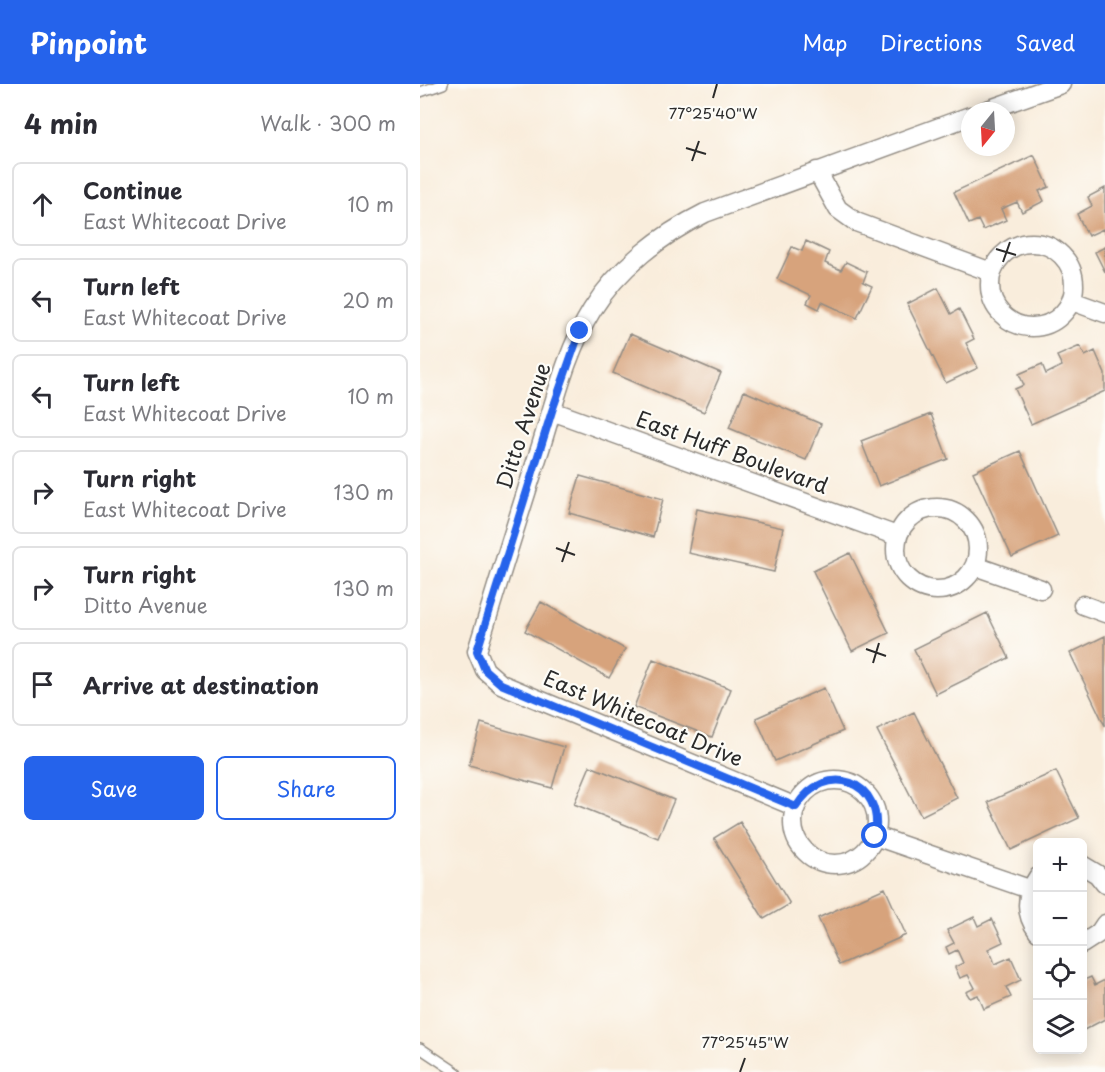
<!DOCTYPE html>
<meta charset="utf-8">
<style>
:root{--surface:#fff;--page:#f7f7f7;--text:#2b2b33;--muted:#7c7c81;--line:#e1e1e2;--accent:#2563eb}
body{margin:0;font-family:"Playpen Sans",sans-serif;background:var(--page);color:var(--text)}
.controls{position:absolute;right:18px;bottom:18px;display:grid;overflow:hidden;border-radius:9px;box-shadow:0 3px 15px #0003}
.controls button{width:54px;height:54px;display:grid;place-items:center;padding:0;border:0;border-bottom:2px solid var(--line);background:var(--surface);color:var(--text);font:30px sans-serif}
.compass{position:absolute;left:541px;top:18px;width:54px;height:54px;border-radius:50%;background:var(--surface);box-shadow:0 3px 15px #0003;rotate:198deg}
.stop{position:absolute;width:18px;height:18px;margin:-14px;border:4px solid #2563eb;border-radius:50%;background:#fff}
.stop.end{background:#2563eb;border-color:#fff;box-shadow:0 2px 6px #0008}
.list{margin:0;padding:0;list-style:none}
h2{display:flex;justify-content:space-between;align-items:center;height:78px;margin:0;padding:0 24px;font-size:26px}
h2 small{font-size:20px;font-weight:400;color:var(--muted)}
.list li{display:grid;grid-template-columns:39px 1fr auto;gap:18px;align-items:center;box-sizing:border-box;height:84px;margin:0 12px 12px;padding:0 12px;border:2px solid var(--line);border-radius:9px}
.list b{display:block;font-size:22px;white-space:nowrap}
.list p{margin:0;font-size:20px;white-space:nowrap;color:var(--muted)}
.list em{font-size:20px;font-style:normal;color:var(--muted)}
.actions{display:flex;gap:12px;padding:18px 24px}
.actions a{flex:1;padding:14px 0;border:2px solid var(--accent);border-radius:9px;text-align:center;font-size:21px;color:var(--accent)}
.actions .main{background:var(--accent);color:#fff}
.icon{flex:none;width:33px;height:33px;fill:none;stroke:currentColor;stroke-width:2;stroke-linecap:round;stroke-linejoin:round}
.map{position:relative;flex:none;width:685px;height:988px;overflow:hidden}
header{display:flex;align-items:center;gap:36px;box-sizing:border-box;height:84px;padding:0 30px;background:var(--accent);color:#fff}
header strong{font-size:28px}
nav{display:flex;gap:33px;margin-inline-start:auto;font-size:21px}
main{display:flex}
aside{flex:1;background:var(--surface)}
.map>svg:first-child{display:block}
</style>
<header>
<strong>Pinpoint</strong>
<nav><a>Map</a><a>Directions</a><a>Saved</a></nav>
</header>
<main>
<aside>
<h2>4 min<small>Walk · 300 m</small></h2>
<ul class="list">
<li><svg class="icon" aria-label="ahead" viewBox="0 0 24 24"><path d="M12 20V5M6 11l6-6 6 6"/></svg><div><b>Continue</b><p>East Whitecoat Drive</p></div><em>10 m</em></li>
<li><svg class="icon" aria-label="left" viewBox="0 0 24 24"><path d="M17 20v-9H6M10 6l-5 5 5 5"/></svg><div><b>Turn left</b><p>East Whitecoat Drive</p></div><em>20 m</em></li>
<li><svg class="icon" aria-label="left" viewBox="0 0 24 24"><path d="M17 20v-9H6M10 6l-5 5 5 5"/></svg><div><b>Turn left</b><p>East Whitecoat Drive</p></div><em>10 m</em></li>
<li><svg class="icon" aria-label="right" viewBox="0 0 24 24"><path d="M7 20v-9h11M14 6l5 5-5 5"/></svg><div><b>Turn right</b><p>East Whitecoat Drive</p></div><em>130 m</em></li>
<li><svg class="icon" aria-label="right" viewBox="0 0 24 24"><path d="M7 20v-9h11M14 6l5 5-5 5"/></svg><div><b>Turn right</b><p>Ditto Avenue</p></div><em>130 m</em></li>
<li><svg class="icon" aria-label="arrive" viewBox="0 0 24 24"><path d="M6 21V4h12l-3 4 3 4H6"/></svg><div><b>Arrive at destination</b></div></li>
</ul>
<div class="actions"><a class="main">Save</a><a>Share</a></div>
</aside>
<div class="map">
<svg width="685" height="988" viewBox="0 0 685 988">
<rect width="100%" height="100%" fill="#fdfcf7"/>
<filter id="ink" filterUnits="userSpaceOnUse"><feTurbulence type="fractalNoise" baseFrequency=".0167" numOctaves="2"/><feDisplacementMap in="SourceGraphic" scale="12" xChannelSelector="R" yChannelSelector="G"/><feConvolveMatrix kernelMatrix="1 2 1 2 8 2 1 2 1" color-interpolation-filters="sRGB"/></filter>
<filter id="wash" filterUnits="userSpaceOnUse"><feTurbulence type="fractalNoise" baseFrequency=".008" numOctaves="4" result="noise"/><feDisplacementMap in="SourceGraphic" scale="24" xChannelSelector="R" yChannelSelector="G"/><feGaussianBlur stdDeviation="1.35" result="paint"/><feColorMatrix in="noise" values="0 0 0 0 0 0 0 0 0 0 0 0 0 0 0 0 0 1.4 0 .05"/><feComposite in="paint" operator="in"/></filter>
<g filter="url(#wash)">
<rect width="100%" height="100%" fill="#f9eddc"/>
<g id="blocks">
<!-- building -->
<path fill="#d7a37b" d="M 614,71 L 629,103 L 619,107 L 624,117 L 602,128 L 597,118 L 581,125 L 586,136 L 563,146 L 558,136 L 549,140 L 534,108 Z
M 685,104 L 685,150 L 683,145 L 668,152 L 657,130 L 672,122 L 668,113 Z
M 386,157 L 409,168 L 405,179 L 421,186 L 426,178 L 447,188 L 443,198 L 452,202 L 437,234 L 402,218 L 399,225 L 387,219 L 391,211 L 357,195 L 372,163 L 382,167 Z
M 685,163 L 685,188 L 675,168 Z
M 518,204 L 531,230 L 539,225 L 554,255 L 546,259 L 558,284 L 526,299 L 487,220 Z
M 210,250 L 301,289 L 284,328 L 193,289 Z
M 660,262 L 665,272 L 675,267 L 685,290 L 685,307 L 611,340 L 595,305 L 604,301 L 599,290 L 622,280 L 626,290 L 642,282 L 637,272 Z
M 324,307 L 401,340 L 386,376 L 309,344 Z
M 511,330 L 528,375 L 459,402 L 441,357 Z
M 600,367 L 638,452 L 592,473 L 553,388 Z
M 160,392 L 243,415 L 233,453 L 149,429 Z
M 277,425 L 363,444 L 354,488 L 268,469 Z
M 430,469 L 469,549 L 432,567 L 393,487 Z
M 121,518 L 205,565 L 189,594 L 105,547 Z
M 567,529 L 589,574 L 516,610 L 494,565 Z
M 685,552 L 685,642 L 650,569 Z
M 233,575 L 311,605 L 292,653 L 214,623 Z
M 404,604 L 423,647 L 355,677 L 336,634 Z
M 494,628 L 537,714 L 501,732 L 457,646 Z
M 61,639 L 144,663 L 132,704 L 49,681 Z
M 170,682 L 254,716 L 238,754 L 154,720 Z
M 636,687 L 659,734 L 591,766 L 568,718 Z
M 320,738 L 370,820 L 344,835 L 294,754 Z
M 465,804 L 486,851 L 419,881 L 398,834 Z
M 554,833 L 558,842 L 572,835 L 583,858 L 568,865 L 572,872 L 575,880 L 591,873 L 601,896 L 586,903 L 591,913 L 564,925 L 558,911 L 550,914 L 546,908 L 555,904 L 548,891 L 540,894 L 535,883 L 543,879 L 537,866 L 529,870 L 526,863 L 534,859 L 527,846 Z
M 671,893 L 675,901 L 685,896 L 685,935 L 662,947 L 662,897 Z"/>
</g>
</g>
<g filter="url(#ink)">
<use href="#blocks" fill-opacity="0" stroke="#928c84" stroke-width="1.5"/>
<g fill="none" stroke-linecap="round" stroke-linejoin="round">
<!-- service casing -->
<g stroke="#928c84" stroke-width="12">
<path id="service" d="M 0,8 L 23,0
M 0,964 L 36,988"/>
</g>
<!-- minor casing -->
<g stroke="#928c84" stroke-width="21">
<path id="minor" d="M 565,27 L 641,0
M 397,87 L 418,125 L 436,138 L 571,188
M570 201a42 42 0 1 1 84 0a42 42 0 1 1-84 0Z
M 652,217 L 685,229
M 132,327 L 477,452
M476 465a41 41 0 1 1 82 0a41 41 0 1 1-82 0Z
M 555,482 L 621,505
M 663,521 L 685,529
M373 738a42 42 0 1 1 84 0a42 42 0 1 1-84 0Z
M 376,723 L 81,600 L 65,586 L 57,567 C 78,499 99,430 121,362 C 135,317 147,266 172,226 C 198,184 241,151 285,129 L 550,32
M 455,752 L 609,805
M 662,781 L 677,790 L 685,800
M 618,793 C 605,812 604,829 618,848
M 662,860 L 679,849 L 685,840"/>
</g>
<!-- service -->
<use href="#service" stroke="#fff" stroke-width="9"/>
<!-- minor -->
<use href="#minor" stroke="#fff" stroke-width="18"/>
</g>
</g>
<g fill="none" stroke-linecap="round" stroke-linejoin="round" filter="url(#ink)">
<!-- route -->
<path stroke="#2563eb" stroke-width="8" d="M 160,247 L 132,327 L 57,567 L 65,586 L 81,600 L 376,723 C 406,675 465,697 455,752"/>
</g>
<!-- ticks -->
<path fill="none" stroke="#2b2b2b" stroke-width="2" d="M 293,14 L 297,0M 266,64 L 286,70M 272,77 L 279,57M 576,165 L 596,171M 583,178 L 590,158M 136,464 L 155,471M 142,478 L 149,458M 446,565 L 466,572M 453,579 L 459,559M 320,988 L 325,974"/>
<g text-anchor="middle" stroke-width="4.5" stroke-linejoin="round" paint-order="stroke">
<!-- street labels -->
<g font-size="21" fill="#2b2b2b" stroke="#fdfcf7">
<text transform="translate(104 342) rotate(-72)" y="7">Ditto Avenue</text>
<text transform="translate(312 369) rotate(20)" y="7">East Huff Boulevard</text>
<text transform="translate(223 635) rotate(23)" y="7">East Whitecoat Drive</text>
</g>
</g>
<g font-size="15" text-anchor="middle" fill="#2b2b2b" stroke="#fdfcf7" stroke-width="4.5" stroke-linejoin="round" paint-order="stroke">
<text x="293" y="35">77°25'40"W</text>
<text x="325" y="964">77°25'45"W</text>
</g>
</svg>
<div class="controls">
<button>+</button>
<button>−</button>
<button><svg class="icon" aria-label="locate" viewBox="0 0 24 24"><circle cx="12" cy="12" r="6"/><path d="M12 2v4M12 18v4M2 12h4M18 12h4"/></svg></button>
<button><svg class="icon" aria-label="layers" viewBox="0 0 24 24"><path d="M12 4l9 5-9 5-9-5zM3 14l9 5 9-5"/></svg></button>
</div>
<svg class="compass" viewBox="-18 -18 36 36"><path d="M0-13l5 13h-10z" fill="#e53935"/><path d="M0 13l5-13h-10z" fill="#7c7c81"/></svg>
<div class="stop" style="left:455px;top:752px"></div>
<div class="stop end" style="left:160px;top:247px"></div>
</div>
</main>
